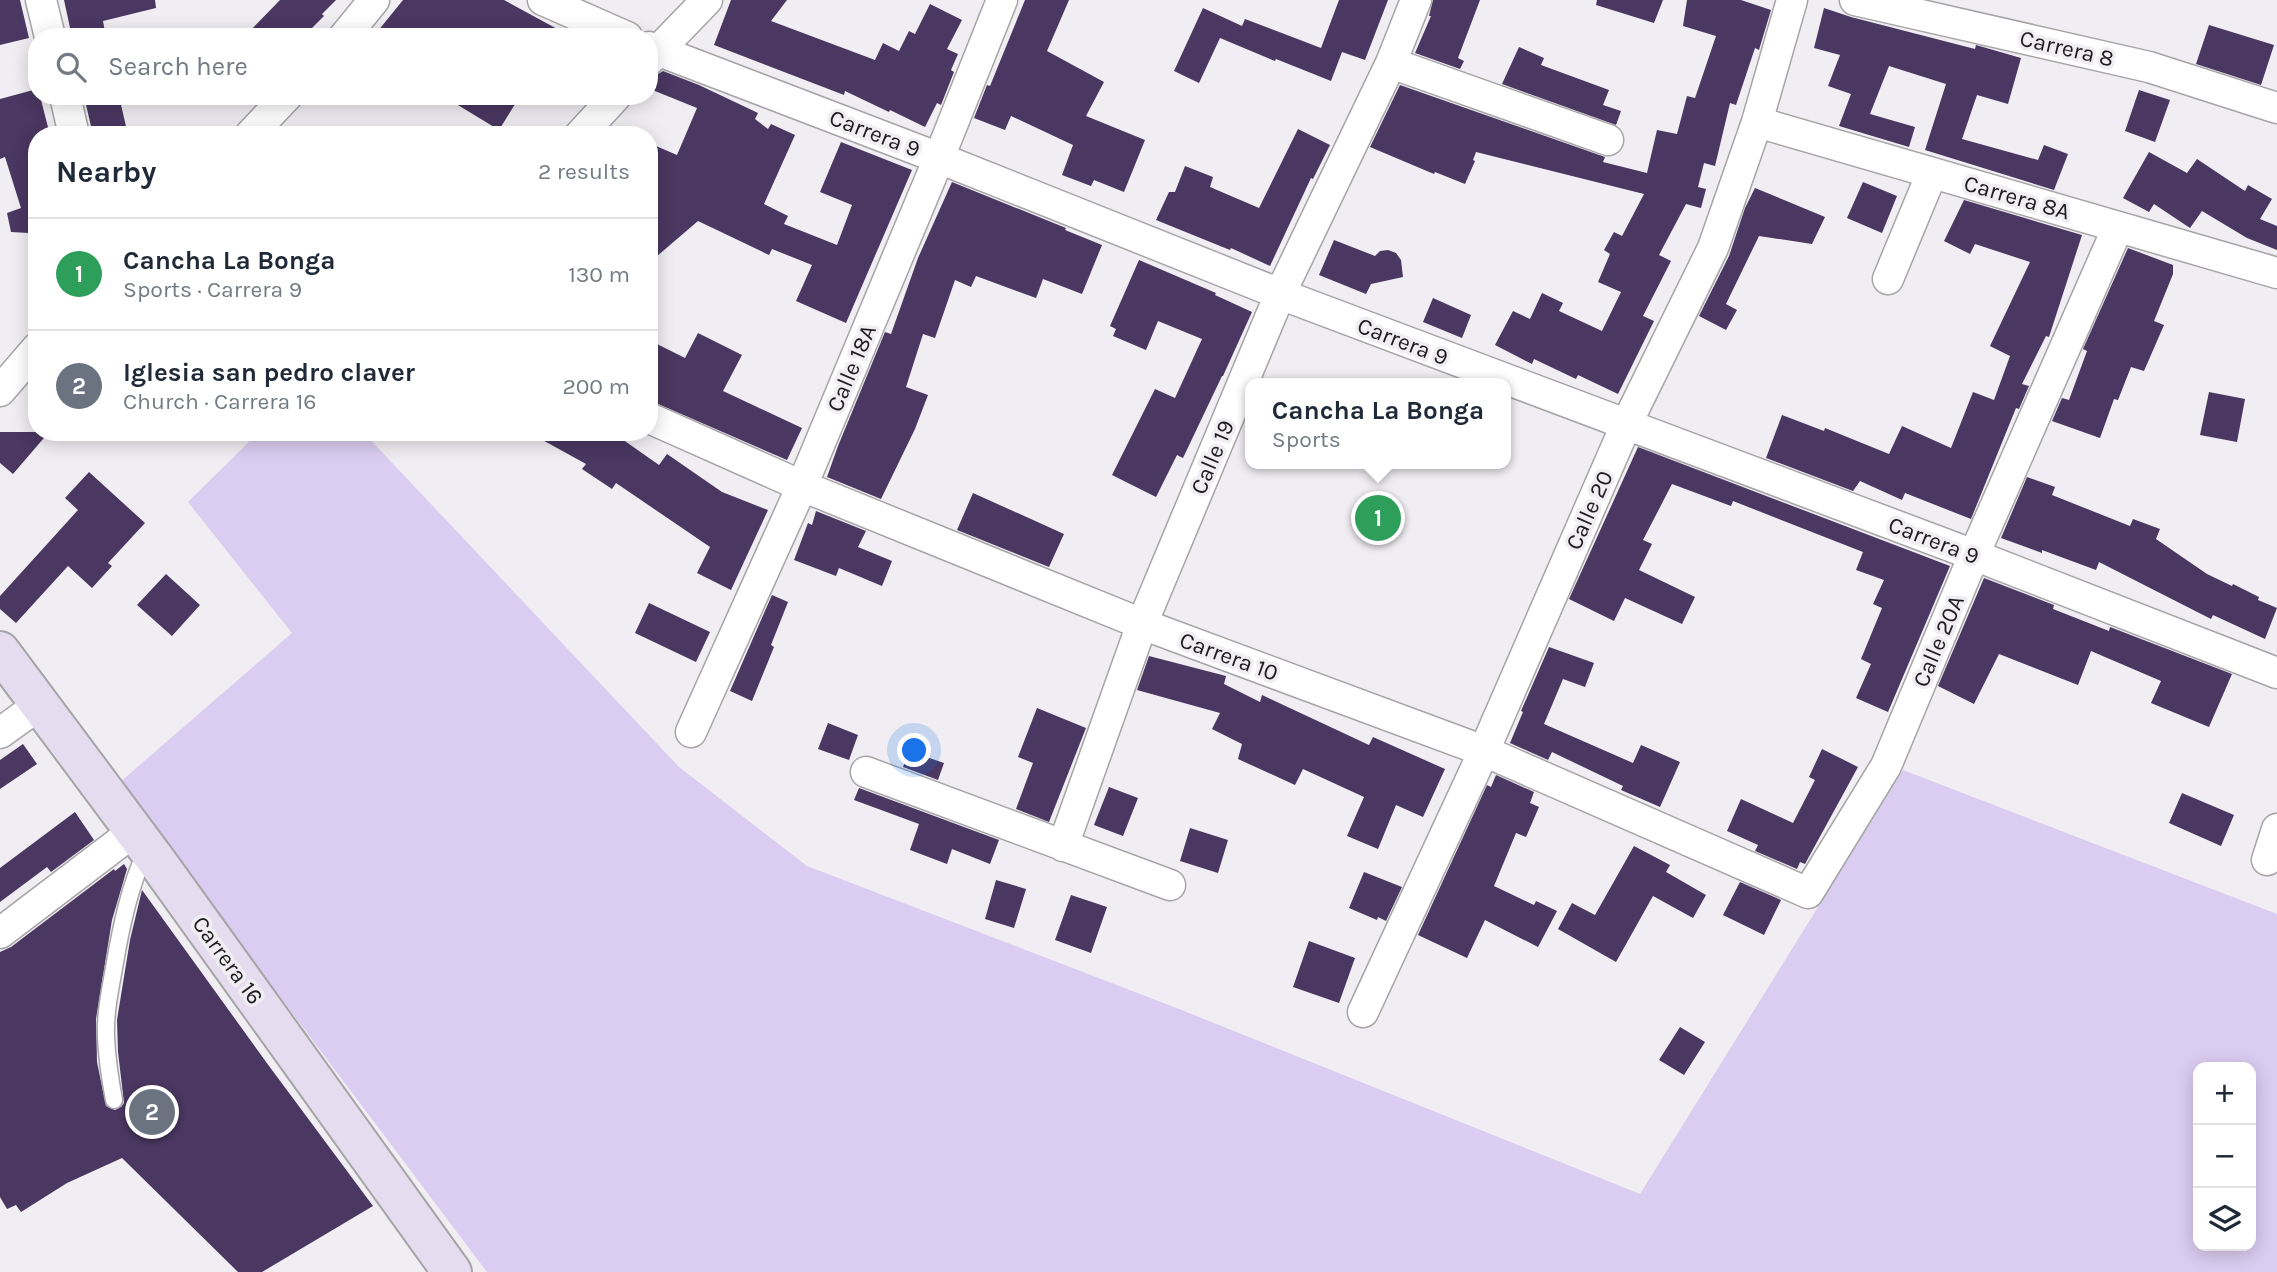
<!DOCTYPE html>
<meta charset="utf-8">
<style>
:root{--surface:#fff;--page:#f2f2f3;--text:#1f2937;--muted:#747a83;--line:#e0e1e3;--accent:#b45309}
body{margin:0;font-family:Karla,sans-serif;background:var(--page);color:var(--text)}
.controls{position:absolute;right:21px;bottom:21px;display:grid;overflow:hidden;border-radius:14px;box-shadow:0 4px 18px #0003}
.controls button{width:63px;height:63px;display:grid;place-items:center;padding:0;border:0;border-bottom:2px solid var(--line);background:var(--surface);color:var(--text);font:35px sans-serif}
.you{position:absolute;left:915px;top:751px;width:24px;height:24px;margin:-18px;border:5px solid #fff;border-radius:50%;background:#1a73e8;box-shadow:0 0 0 10px #1a73e833}
.badge{display:grid;place-items:center;width:46px;height:46px;border-radius:50%;background:var(--accent);color:#fff;font-size:23px;font-weight:700}
.pin{position:absolute;translate:-50% -50%;border:4px solid #fff;box-shadow:0 2px 7px #0006}
.popup{position:absolute;left:1245px;top:378px;width:266px;height:91px;box-sizing:border-box;display:grid;place-content:center;border-radius:14px;background:var(--surface);filter:drop-shadow(0 2px 5px #0005);font-size:23px;white-space:nowrap;color:var(--muted)}
.popup b{font-size:26px;color:var(--text)}
.popup::after{content:'';position:absolute;left:50%;top:100%;margin-left:-14px;border:14px solid transparent;border-top-color:var(--surface)}
.list{margin:0;padding:0;list-style:none}
h2{display:flex;justify-content:space-between;align-items:center;height:91px;margin:0;padding:0 28px;font-size:30px}
h2 small{font-size:23px;font-weight:400;color:var(--muted)}
.list li{display:grid;grid-template-columns:46px 1fr auto;gap:21px;align-items:center;box-sizing:border-box;height:112px;padding:0 28px;border-top:2px solid var(--line)}
.list b{display:block;font-size:26px;white-space:nowrap}
.list p{margin:0;font-size:23px;white-space:nowrap;color:var(--muted)}
.list em{font-size:23px;font-style:normal;color:var(--muted)}
.icon{flex:none;width:38px;height:38px;fill:none;stroke:currentColor;stroke-width:2;stroke-linecap:round;stroke-linejoin:round}
.map{position:relative;flex:none;width:2277px;height:1272px;overflow:hidden}
.search{position:absolute;background:var(--surface);box-shadow:0 4px 18px #0003;left:28px;top:28px;width:630px;height:77px;display:flex;align-items:center;gap:18px;box-sizing:border-box;padding:0 24px;border-radius:28px;color:var(--muted);font-size:26px}
.panel{position:absolute;background:var(--surface);box-shadow:0 4px 18px #0003;left:28px;top:126px;width:630px;height:315px;border-radius:28px}
.map>svg:first-child{display:block}
</style>
<div class="map">
<svg width="2277" height="1272" viewBox="0 0 2277 1272">
<rect width="100%" height="100%" fill="#f0eef2"/>
<!-- green -->
<path fill="#dbccf1" fill-rule="evenodd" d="M 259,432 L 363,432 L 679,767 L 807,866 L 1179,1009 L 1640,1194 L 1903,770 L 2277,914 L 2277,1272 L 487,1272 L 119,783 L 292,633 L 188,502 ZM 2198,1067 L 2251,1067 L 2251,1246 L 2198,1246 Z"/>
<!-- building -->
<path fill="#4a3762" d="M 0,0 L 20,0 L 29,38 L 0,45 Z
M 64,0 L 155,0 L 156,8 L 103,21 L 106,37 L 72,37 Z
M 280,0 L 336,0 L 322,14 L 324,16 L 303,37 L 244,37 Z
M 403,0 L 504,0 L 572,37 L 373,37 Z
M 731,0 L 787,0 L 771,21 L 875,60 L 883,43 L 899,51 L 909,31 L 915,34 L 930,4 L 962,20 L 947,49 L 958,54 L 951,70 L 954,72 L 941,105 L 937,103 L 925,127 L 890,110 L 889,112 L 845,91 L 844,95 L 714,45 Z
M 1025,0 L 1069,0 L 1047,51 L 1104,82 L 1086,116 L 1145,140 L 1124,192 L 1094,180 L 1091,186 L 1062,175 L 1073,145 L 1011,116 L 1005,130 L 974,118 L 987,85 L 990,86 Z
M 1339,0 L 1388,0 L 1365,60 L 1342,52 L 1331,81 L 1276,59 L 1275,61 L 1220,38 L 1199,83 L 1174,71 L 1203,8 L 1242,26 L 1245,19 L 1321,48 Z
M 1433,0 L 1480,0 L 1458,58 L 1464,61 L 1460,69 L 1415,53 L 1431,16 L 1429,16 Z
M 1597,0 L 1663,0 L 1654,23 L 1596,5 Z
M 1687,0 L 1741,0 L 1771,10 L 1759,50 L 1755,48 L 1736,105 L 1730,103 L 1715,166 L 1704,163 L 1698,187 L 1706,189 L 1701,208 L 1686,204 L 1659,255 L 1671,261 L 1643,316 L 1654,321 L 1618,394 L 1578,375 L 1576,379 L 1534,359 L 1532,364 L 1495,345 L 1513,311 L 1530,319 L 1542,293 L 1563,303 L 1559,311 L 1602,331 L 1621,292 L 1598,282 L 1610,254 L 1604,250 L 1614,232 L 1622,236 L 1644,194 L 1476,152 L 1473,160 L 1475,161 L 1465,184 L 1435,172 L 1434,174 L 1370,147 L 1400,85 L 1605,157 L 1603,162 L 1647,173 L 1657,130 L 1677,134 L 1687,96 L 1695,98 L 1716,36 L 1683,26 Z
M 1824,8 L 1851,17 L 1975,49 L 1976,45 L 2021,58 L 2008,104 L 1977,95 L 1962,139 L 2038,160 L 2044,145 L 2068,154 L 2054,190 L 1925,150 L 1946,84 L 1889,66 L 1870,114 L 1915,127 L 1909,147 L 1839,126 L 1851,94 L 1828,86 L 1840,55 L 1814,48 Z
M 2209,25 L 2274,45 L 2261,85 L 2196,64 Z
M 1519,47 L 1544,58 L 1541,65 L 1609,90 L 1603,105 L 1621,111 L 1616,125 L 1502,84 Z
M 663,71 L 699,85 L 758,113 L 755,119 L 768,129 L 771,124 L 795,135 L 764,204 L 788,216 L 784,224 L 837,245 L 852,205 L 820,192 L 841,142 L 912,170 L 846,323 L 796,301 L 812,265 L 772,249 L 769,255 L 698,221 L 649,263 L 649,143 L 677,155 L 697,108 L 650,89 L 655,76 Z
M 37,89 L 37,96 L 40,96 L 50,135 L 37,135 L 37,241 L 32,242 L 29,233 L 11,232 L 7,213 L 21,208 L 5,157 L 0,159 L 0,99 Z
M 2139,90 L 2170,100 L 2155,142 L 2125,131 Z
M 84,96 L 119,96 L 128,135 L 93,135 Z
M 443,96 L 520,96 L 499,130 Z
M 1298,129 L 1330,145 L 1313,179 L 1311,178 L 1270,266 L 1231,248 L 1230,250 L 1156,220 L 1169,192 L 1175,192 L 1185,166 L 1213,177 L 1210,187 L 1259,208 Z
M 2149,152 L 2187,173 L 2197,159 L 2245,191 L 2248,185 L 2272,199 L 2260,219 L 2277,226 L 2277,250 L 2247,238 L 2202,211 L 2190,228 L 2154,204 L 2149,212 L 2123,198 Z
M 952,182 L 1066,228 L 1065,230 L 1102,245 L 1082,294 L 1043,279 L 1036,298 L 976,276 L 971,287 L 955,280 L 935,338 L 923,334 L 906,387 L 928,395 L 915,429 L 881,499 L 827,477 L 838,446 L 885,332 L 891,334 L 918,258 Z
M 1863,182 L 1897,196 L 1882,233 L 1847,218 Z
M 1755,188 L 1825,217 L 1812,244 L 1759,236 L 1726,304 L 1737,310 L 1726,330 L 1699,316 L 1729,256 L 1745,208 Z
M 1964,200 L 2082,235 L 2049,337 L 2046,336 L 2022,384 L 2029,386 L 2019,409 L 2016,408 L 1971,519 L 1905,493 L 1902,500 L 1860,481 L 1853,491 L 1766,458 L 1782,415 L 1824,431 L 1825,428 L 1889,454 L 1902,426 L 1951,448 L 1973,392 L 1994,400 L 2010,356 L 1990,346 L 2030,262 L 1975,244 L 1970,254 L 1944,241 Z
M 1334,240 L 1375,256 L 1380,251 L 1388,250 L 1396,253 L 1401,260 L 1403,277 L 1371,284 L 1366,294 L 1319,275 Z
M 2128,248 L 2173,265 L 2173,274 L 2154,321 L 2164,325 L 2144,371 L 2131,367 L 2118,400 L 2114,399 L 2100,438 L 2052,421 L 2062,398 L 2069,400 L 2087,351 L 2083,349 Z
M 1139,260 L 1216,293 L 1215,295 L 1252,312 L 1223,376 L 1222,376 L 1183,458 L 1177,455 L 1156,497 L 1112,475 L 1155,389 L 1175,398 L 1202,339 L 1158,321 L 1146,350 L 1113,336 L 1116,329 L 1110,326 Z
M 1433,298 L 1471,315 L 1462,338 L 1423,322 Z
M 698,333 L 742,355 L 723,391 L 802,428 L 787,460 L 649,400 L 649,340 L 685,358 Z
M 2209,392 L 2245,399 L 2237,442 L 2200,435 Z
M 0,432 L 49,432 L 13,474 L 0,463 Z
M 528,432 L 612,432 L 659,465 L 667,454 L 722,492 L 768,510 L 731,590 L 697,573 L 710,547 L 616,483 L 612,489 L 582,469 L 586,464 Z
M 1638,447 L 1950,566 L 1888,712 L 1856,698 L 1871,664 L 1861,659 L 1882,608 L 1873,604 L 1884,580 L 1856,570 L 1863,552 L 1733,501 L 1731,506 L 1672,484 L 1643,540 L 1652,544 L 1639,570 L 1695,597 L 1682,624 L 1625,598 L 1614,621 L 1569,599 Z
M 89,472 L 145,523 L 108,563 L 112,566 L 92,588 L 68,566 L 16,623 L 0,609 L 0,596 L 78,510 L 65,498 Z
M 2027,477 L 2055,487 L 2052,495 L 2130,526 L 2133,519 L 2160,529 L 2156,539 L 2207,574 L 2232,586 L 2233,584 L 2259,597 L 2258,600 L 2277,608 L 2265,639 L 2213,615 L 2211,619 L 2099,562 L 2096,570 L 2042,550 L 2042,553 L 2001,538 Z
M 973,493 L 1064,534 L 1049,567 L 957,530 Z
M 816,511 L 866,531 L 858,547 L 892,561 L 882,586 L 839,568 L 836,576 L 794,560 L 808,523 L 812,525 Z
M 166,574 L 200,605 L 172,636 L 137,605 Z
M 1984,578 L 2054,605 L 2053,609 L 2109,631 L 2110,627 L 2232,674 L 2209,727 L 2151,703 L 2161,681 L 2091,651 L 2078,685 L 1999,654 L 1974,704 L 1938,686 Z
M 772,595 L 788,602 L 771,645 L 774,647 L 752,701 L 730,691 Z
M 649,603 L 710,632 L 696,662 L 635,633 Z
M 1549,647 L 1594,663 L 1585,687 L 1563,679 L 1544,724 L 1633,763 L 1641,745 L 1680,762 L 1660,807 L 1621,790 L 1623,786 L 1552,752 L 1548,760 L 1510,743 L 1523,712 L 1521,711 Z
M 1149,656 L 1226,676 L 1224,684 L 1260,702 L 1262,695 L 1369,745 L 1373,737 L 1445,769 L 1423,817 L 1396,805 L 1378,849 L 1347,836 L 1364,797 L 1303,769 L 1295,785 L 1238,759 L 1242,744 L 1212,729 L 1220,713 L 1137,690 Z
M 1037,708 L 1086,728 L 1049,822 L 1016,809 L 1033,763 L 1018,757 Z
M 828,723 L 858,735 L 849,760 L 818,749 Z
M 23,744 L 37,764 L 0,789 L 0,760 Z
M 1822,749 L 1858,767 L 1805,864 L 1800,862 L 1797,869 L 1755,851 L 1758,845 L 1727,831 L 1741,799 L 1793,823 L 1815,780 L 1809,777 Z
M 909,751 L 944,763 L 938,780 L 903,767 Z
M 1496,775 L 1534,792 L 1530,803 L 1539,807 L 1526,837 L 1516,833 L 1494,886 L 1534,905 L 1536,901 L 1557,911 L 1538,947 L 1485,920 L 1467,958 L 1418,935 L 1487,785 L 1491,787 Z
M 1109,787 L 1138,798 L 1123,836 L 1094,825 Z
M 859,788 L 999,840 L 990,864 L 952,849 L 947,864 L 910,850 L 919,824 L 854,800 Z
M 2182,793 L 2234,815 L 2221,846 L 2169,823 Z
M 75,812 L 94,840 L 51,872 L 47,867 L 0,902 L 0,868 Z
M 1190,828 L 1228,840 L 1218,873 L 1180,861 Z
M 1634,846 L 1670,865 L 1666,872 L 1706,895 L 1693,918 L 1653,896 L 1616,962 L 1558,929 L 1572,903 L 1595,915 Z
M 124,864 L 127,869 L 112,920 L 96,1019 L 97,1062 L 106,1106 L 115,1110 L 121,1107 L 124,1103 L 118,1052 L 117,1020 L 130,940 L 142,890 L 269,1066 L 373,1206 L 262,1272 L 238,1272 L 122,1158 L 67,1183 L 21,1212 L 16,1205 L 7,1209 L 0,1197 L 0,952 L 11,947 L 114,869 L 115,871 Z
M 1364,872 L 1402,887 L 1386,921 L 1378,917 L 1377,920 L 1349,908 Z
M 996,880 L 1026,889 L 1014,928 L 985,919 Z
M 1740,882 L 1781,900 L 1764,935 L 1723,915 Z
M 1071,895 L 1107,907 L 1091,953 L 1055,940 Z
M 1309,941 L 1355,958 L 1339,1003 L 1293,987 Z
M 1680,1027 L 1705,1042 L 1684,1075 L 1659,1060 Z"/>
<g fill="none" stroke-linecap="round" stroke-linejoin="round">
<!-- lane casing -->
<g stroke="#a5a4a7" stroke-width="19">
<path id="lane" d="M 114,1100 C 110,1079 107,1058 106,1037 C 105,1014 110,990 114,968 C 121,927 129,887 147,849"/>
</g>
<!-- street casing -->
<g stroke="#a5a4a7" stroke-width="33">
<path id="street" d="M 41,0 L 50,37
M 543,0 L 627,37
M 1855,0 L 2149,67 L 2277,108
M 344,37 L 374,0
M 649,47 L 939,158 L 1280,294 L 1974,555 L 2277,673
M 649,60 L 707,0
M 1391,63 L 1608,140
M 65,96 L 74,135
M 1757,122 L 2277,273
M 250,135 L 287,96
M 580,135 L 616,96
M 1888,279 L 1932,173
M 0,391 L 37,348
M 649,418 L 802,486 L 1142,624 L 1484,751 L 1808,893 L 1886,766 L 1974,555 L 2118,227
M 691,732 L 802,486 L 939,158 L 1002,0
M 0,733 L 39,705
M 866,772 L 1170,885
M 1063,846 L 1142,624 L 1280,294 L 1391,63 L 1416,0
M 2267,860 L 2277,829
M 0,933 L 133,832
M 1363,1012 L 1484,751 L 1626,425 L 1713,248 L 1757,122 L 1792,0"/>
</g>
<!-- secondary casing -->
<g stroke="#a5a4a7" stroke-width="42">
<path id="secondary" d="M 0,651 L 158,863 L 452,1272"/>
</g>
<!-- lane -->
<use href="#lane" stroke="#fff" stroke-width="16"/>
<!-- street -->
<use href="#street" stroke="#fff" stroke-width="30"/>
<!-- secondary -->
<use href="#secondary" stroke="#e5ddef" stroke-width="38"/>
</g>
<g text-anchor="middle" stroke-width="7" stroke-linejoin="round" paint-order="stroke">
<!-- street labels -->
<g font-size="23" fill="#1d1c1e" stroke="#f0eef2">
<text transform="translate(2067 48) rotate(13)" y="8">Carrera 8</text>
<text transform="translate(875 133) rotate(21)" y="8">Carrera 9</text>
<text transform="translate(2017 197) rotate(16)" y="8">Carrera 8A</text>
<text transform="translate(1403 341) rotate(21)" y="8">Carrera 9</text>
<text transform="translate(851 368) rotate(-67)" y="8">Calle 18A</text>
<text transform="translate(1212 457) rotate(-67)" y="8">Calle 19</text>
<text transform="translate(1589 510) rotate(-66)" y="8">Calle 20</text>
<text transform="translate(1934 540) rotate(21)" y="8">Carrera 9</text>
<text transform="translate(1938 641) rotate(-67)" y="8">Calle 20A</text>
<text transform="translate(1229 656) rotate(20)" y="8">Carrera 10</text>
<text transform="translate(228 960) rotate(54)" y="8">Carrera 16</text>
</g>
</g>
</svg>
<div class="controls">
<button>+</button>
<button>−</button>
<button><svg class="icon" aria-label="layers" viewBox="0 0 24 24"><path d="M12 4l9 5-9 5-9-5zM3 14l9 5 9-5"/></svg></button>
</div>
<div class="you"></div>
<div class="pin badge" style="left:1378px;top:518px;background:#2e9e5b">1</div>
<div class="popup"><b>Cancha La Bonga</b>Sports</div>
<div class="pin badge" style="left:152px;top:1112px;background:#6b7280">2</div>
<div class="search"><svg class="icon" aria-label="search" viewBox="0 0 24 24"><circle cx="10" cy="10" r="6"/><path d="M15 15l6 6"/></svg>Search here</div>
<section class="panel">
<h2>Nearby<small>2 results</small></h2>
<ul class="list">
<li><span class="badge" style="background:#2e9e5b">1</span><div><b>Cancha La Bonga</b><p>Sports · Carrera 9</p></div><em>130 m</em></li>
<li><span class="badge" style="background:#6b7280">2</span><div><b>Iglesia san pedro claver</b><p>Church · Carrera 16</p></div><em>200 m</em></li>
</ul>
</section>
</div>
